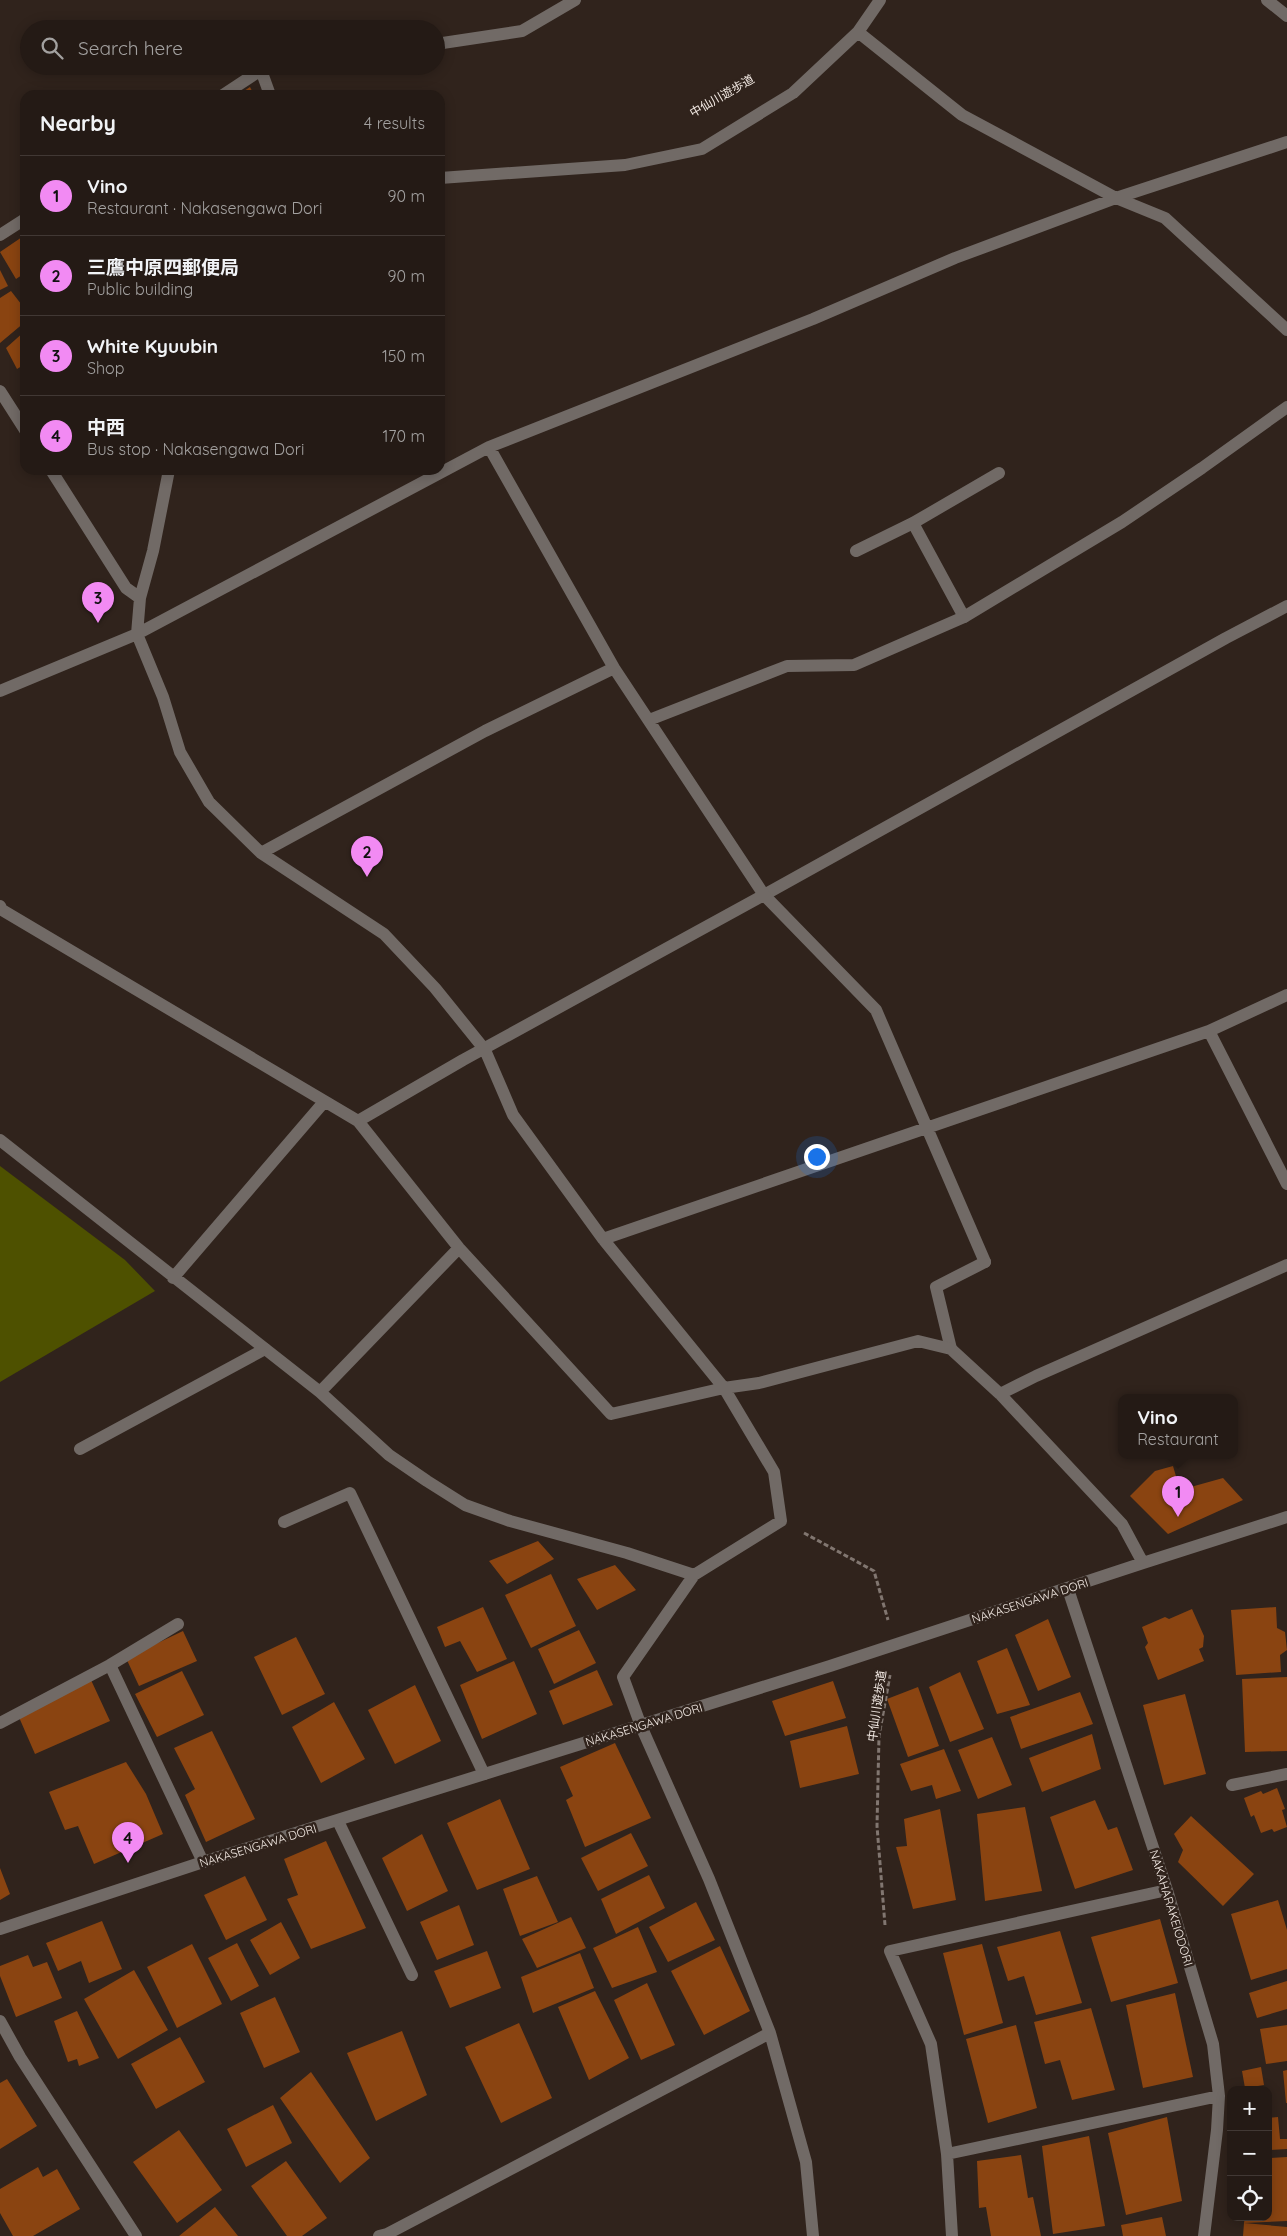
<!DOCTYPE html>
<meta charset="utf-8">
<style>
:root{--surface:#241a15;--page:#2c231e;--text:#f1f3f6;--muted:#a3a1a0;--line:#413834;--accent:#f28af3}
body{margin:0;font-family:Quicksand,"Noto Sans JP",sans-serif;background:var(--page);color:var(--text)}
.controls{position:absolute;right:15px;bottom:15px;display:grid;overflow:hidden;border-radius:10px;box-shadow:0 2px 12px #0003}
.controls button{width:45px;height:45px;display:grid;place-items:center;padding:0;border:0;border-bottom:1px solid var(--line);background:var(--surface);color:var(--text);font:25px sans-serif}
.you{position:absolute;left:816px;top:1156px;width:18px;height:18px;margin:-12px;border:4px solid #fff;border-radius:50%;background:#1a73e8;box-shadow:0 0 0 8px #1a73e833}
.badge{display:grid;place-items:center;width:32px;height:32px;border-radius:50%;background:var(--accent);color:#111;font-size:16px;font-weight:700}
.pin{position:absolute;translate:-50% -41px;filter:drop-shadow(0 1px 2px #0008)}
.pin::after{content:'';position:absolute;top:26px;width:18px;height:15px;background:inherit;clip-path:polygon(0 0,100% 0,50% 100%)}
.popup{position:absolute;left:1118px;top:1394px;width:120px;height:65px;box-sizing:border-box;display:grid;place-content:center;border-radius:10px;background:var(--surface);filter:drop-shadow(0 1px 4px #0005);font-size:16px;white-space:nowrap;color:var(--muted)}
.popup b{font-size:19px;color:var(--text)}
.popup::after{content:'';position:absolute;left:50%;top:100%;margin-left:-10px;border:10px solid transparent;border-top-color:var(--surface)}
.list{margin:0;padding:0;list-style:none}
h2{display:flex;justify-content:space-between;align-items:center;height:65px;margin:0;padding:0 20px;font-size:21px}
h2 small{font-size:16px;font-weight:400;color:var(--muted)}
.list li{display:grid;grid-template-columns:32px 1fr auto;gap:15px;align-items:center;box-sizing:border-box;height:80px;padding:0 20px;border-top:1px solid var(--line)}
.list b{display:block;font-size:19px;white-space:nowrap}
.list p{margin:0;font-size:16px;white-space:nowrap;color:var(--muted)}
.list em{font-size:16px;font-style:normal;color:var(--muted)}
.icon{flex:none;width:28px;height:28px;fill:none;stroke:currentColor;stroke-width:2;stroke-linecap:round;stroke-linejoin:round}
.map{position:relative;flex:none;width:1287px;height:2236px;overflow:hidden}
.search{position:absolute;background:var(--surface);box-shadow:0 2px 12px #0003;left:20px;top:20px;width:425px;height:55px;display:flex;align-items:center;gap:12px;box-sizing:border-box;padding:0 18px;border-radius:28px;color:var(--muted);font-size:19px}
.panel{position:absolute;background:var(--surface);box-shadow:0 2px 12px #0003;left:20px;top:90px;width:425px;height:385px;border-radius:15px}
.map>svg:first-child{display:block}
</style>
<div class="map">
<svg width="1287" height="2236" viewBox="0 0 1287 2236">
<rect width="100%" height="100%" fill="#30231c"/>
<!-- green -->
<path fill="#4e5100" d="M 0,1166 L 125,1260 L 155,1291 L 0,1382 Z"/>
<!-- building -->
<path fill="#8a4411" d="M 250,87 L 254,95 L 238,95 Z
M 25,235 L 25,273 L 16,279 L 0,252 Z
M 0,270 L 8,286 L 0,290 Z
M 11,291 L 25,309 L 25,322 L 0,343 L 0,298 Z
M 25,331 L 25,364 L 17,369 L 6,348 Z
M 1173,1466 L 1180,1490 L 1223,1478 L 1243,1500 L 1168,1534 L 1130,1496 L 1155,1471 Z
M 538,1541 L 554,1559 L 507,1584 L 489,1561 Z
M 615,1565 L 636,1590 L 597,1610 L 577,1579 Z
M 551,1574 L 576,1626 L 531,1648 L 505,1595 Z
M 483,1607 L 507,1659 L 477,1672 L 460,1641 L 445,1647 L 437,1627 Z
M 1276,1607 L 1277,1628 L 1285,1632 L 1287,1650 L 1280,1655 L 1281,1672 L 1236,1675 L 1231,1610 Z
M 1192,1609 L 1204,1636 L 1203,1647 L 1199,1649 L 1204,1661 L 1158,1680 L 1145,1647 L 1148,1643 L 1142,1627 L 1165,1617 L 1169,1619 Z
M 1048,1619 L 1071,1677 L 1038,1691 L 1015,1635 Z
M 579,1630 L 596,1663 L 554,1684 L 538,1649 Z
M 183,1631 L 197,1661 L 139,1686 L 126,1658 Z
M 296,1637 L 325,1694 L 282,1715 L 254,1657 Z
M 1007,1648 L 1030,1705 L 997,1714 L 977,1661 Z
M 514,1661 L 537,1714 L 482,1739 L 460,1685 Z
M 597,1670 L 613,1705 L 563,1725 L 549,1691 Z
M 182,1671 L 204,1715 L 157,1737 L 135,1694 Z
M 960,1672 L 984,1729 L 950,1742 L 929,1687 Z
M 1287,1677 L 1287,1751 L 1245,1752 L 1242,1679 Z
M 91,1680 L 110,1721 L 35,1754 L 18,1715 Z
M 833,1681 L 846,1718 L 785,1736 L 772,1701 Z
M 415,1685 L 441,1741 L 395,1764 L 368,1710 Z
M 918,1687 L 939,1746 L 908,1757 L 887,1699 Z
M 1080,1692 L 1093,1724 L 1021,1749 L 1010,1717 Z
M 1185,1694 L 1206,1774 L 1164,1785 L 1143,1705 Z
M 334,1702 L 365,1759 L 321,1783 L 292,1727 Z
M 847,1726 L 859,1774 L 800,1788 L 790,1741 Z
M 212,1731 L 255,1819 L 206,1842 L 185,1795 L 195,1789 L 174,1748 Z
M 1092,1734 L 1101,1769 L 1042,1792 L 1029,1758 Z
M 992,1737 L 1012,1785 L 978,1799 L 958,1750 Z
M 615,1743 L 651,1818 L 585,1847 L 566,1800 L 573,1796 L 560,1767 Z
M 944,1749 L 961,1791 L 936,1799 L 932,1785 L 911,1791 L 900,1764 Z
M 126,1762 L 146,1794 L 163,1834 L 94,1864 L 78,1826 L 65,1830 L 49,1792 Z
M 1277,1788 L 1285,1809 L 1282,1810 L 1287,1827 L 1274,1832 L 1272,1829 L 1261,1833 L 1254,1815 L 1251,1817 L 1244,1798 L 1261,1791 L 1263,1794 Z
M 500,1799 L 530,1869 L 477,1890 L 447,1823 Z
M 1095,1800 L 1108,1830 L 1117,1827 L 1133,1870 L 1075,1889 L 1050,1817 Z
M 1025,1807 L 1042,1891 L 985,1901 L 977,1814 Z
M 940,1809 L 956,1900 L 913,1909 L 896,1847 L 907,1846 L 904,1819 Z
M 1191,1816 L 1254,1874 L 1223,1906 L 1178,1862 L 1183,1850 L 1174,1834 Z
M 631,1833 L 648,1866 L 598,1891 L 581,1858 Z
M 422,1834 L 448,1891 L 407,1911 L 382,1858 Z
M 326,1841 L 366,1928 L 311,1949 L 287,1899 L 298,1895 L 284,1859 Z
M 0,1868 L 10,1894 L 0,1900 Z
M 649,1875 L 665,1908 L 616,1934 L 601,1899 Z
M 245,1876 L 267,1920 L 226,1940 L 204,1895 Z
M 537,1876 L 558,1922 L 520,1936 L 503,1889 Z
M 1278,1900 L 1287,1930 L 1287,1969 L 1251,1980 L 1231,1914 Z
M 696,1902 L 715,1940 L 668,1962 L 649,1927 Z
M 459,1905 L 474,1945 L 437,1960 L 420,1922 Z
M 571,1917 L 586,1948 L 537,1968 L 522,1939 Z
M 1160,1919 L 1178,1983 L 1111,2002 L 1091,1937 Z
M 102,1921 L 122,1969 L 89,1983 L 81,1961 L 58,1971 L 46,1943 Z
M 281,1922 L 300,1958 L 270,1975 L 250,1940 Z
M 638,1927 L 657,1972 L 612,1988 L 593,1948 Z
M 1060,1931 L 1082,2003 L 1036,2015 L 1024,1976 L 1008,1981 L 997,1947 Z
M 237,1943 L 259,1986 L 231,2001 L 208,1958 Z
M 192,1944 L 222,2004 L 177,2028 L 147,1967 Z
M 982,1944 L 1003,2023 L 964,2035 L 943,1953 Z
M 720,1946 L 750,2011 L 704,2035 L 671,1971 Z
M 487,1951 L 501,1988 L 450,2008 L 434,1971 Z
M 580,1953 L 594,1988 L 533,2013 L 521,1977 Z
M 28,1955 L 33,1967 L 47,1962 L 62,1998 L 16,2017 L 0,1976 L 0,1966 Z
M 134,1970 L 168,2030 L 118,2059 L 84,1999 Z
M 1287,1981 L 1287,2009 L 1257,2018 L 1249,1993 Z
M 647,1983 L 675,2045 L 641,2060 L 614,2000 Z
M 595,1991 L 629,2058 L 589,2080 L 558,2007 Z
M 1175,1993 L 1193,2077 L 1143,2088 L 1126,2005 Z
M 275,1997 L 300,2052 L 264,2068 L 240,2013 Z
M 1091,2008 L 1115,2090 L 1072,2100 L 1060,2060 L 1045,2064 L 1034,2022 Z
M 77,2011 L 99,2058 L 79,2066 L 77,2059 L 68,2062 L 54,2021 Z
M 519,2023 L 552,2098 L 501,2123 L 465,2047 Z
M 1016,2025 L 1037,2108 L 988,2123 L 966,2039 Z
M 1287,2025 L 1287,2061 L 1266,2064 L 1260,2029 Z
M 402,2031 L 427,2095 L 376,2121 L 347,2053 Z
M 180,2037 L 205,2082 L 156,2109 L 131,2064 Z
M 1261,2067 L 1264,2085 L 1245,2088 L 1242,2071 Z
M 1287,2070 L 1287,2103 L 1286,2103 L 1283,2071 Z
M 311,2072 L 370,2158 L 340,2183 L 280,2098 Z
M 7,2079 L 37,2126 L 0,2149 L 0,2083 Z
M 273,2105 L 292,2143 L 246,2167 L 227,2129 Z
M 1167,2117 L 1182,2201 L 1126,2215 L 1108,2133 Z
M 1278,2117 L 1280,2139 L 1287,2139 L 1287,2149 L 1268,2150 L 1268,2118 Z
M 179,2130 L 222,2190 L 177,2223 L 133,2162 Z
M 1089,2136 L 1105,2226 L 1053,2234 L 1042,2146 Z
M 1021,2155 L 1028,2198 L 1033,2197 L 1041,2236 L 991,2236 L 986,2207 L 979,2208 L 977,2161 Z
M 1287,2157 L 1287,2221 L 1244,2223 L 1245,2217 L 1268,2217 L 1268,2158 Z
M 286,2161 L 327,2218 L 302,2236 L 287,2236 L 251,2186 Z
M 38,2167 L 43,2177 L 57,2169 L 80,2209 L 33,2236 L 13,2236 L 0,2213 L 0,2189 Z
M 215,2207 L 238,2236 L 179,2236 Z
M 1162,2217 L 1166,2236 L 1123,2236 L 1121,2225 Z
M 1244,2223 L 1287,2227 L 1287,2236 L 1243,2236 Z"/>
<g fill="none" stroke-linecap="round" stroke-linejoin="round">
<!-- path -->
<path stroke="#817670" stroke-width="3" stroke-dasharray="5 2.5" stroke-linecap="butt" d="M 804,1533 L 874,1571 L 888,1620
M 885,1925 L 877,1826 L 879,1736 L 890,1675"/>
<!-- service -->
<path stroke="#716a66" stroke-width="12" d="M 261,70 L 270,95
M 913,523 L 964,617
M 856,551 L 913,523 L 999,473
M 764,895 L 1226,638 L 1287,606
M 951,1349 L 936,1287 L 985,1262
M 80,1449 L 265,1349
M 284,1522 L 350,1493 L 484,1774
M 110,1665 L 178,1624
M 0,1723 L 110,1665 L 203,1862
M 1232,1785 L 1287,1774
M 338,1821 L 412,1975"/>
<!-- minor -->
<path stroke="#716a66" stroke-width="12" d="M 1267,0 L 1287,16
M 858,32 L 962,115 L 1116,198 L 1165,218 L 1287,330
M 436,44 L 522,31 L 575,0
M 223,95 L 261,70 L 285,66
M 440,178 L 625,165 L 702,149 L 793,93 L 858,32 L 880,0
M 0,235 L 25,219
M 0,391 L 25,430
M 489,447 L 614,668 L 764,895 L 876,1010 L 985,1262
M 51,470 L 126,588 L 140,598
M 169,470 L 153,551 L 140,598 L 137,634 L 163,697 L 180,752 L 209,802 L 261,853 L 384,934 L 435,988 L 485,1050 L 513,1115 L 603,1239 L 724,1388 L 774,1472 L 781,1521 L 694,1575 L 623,1677 L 641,1726 L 709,1879 L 770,2033 L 806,2162 L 813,2236
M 0,691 L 137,634 L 489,447 L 813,319 L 955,258 L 1116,198 L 1287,142
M 649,720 L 787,666 L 854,665 L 964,617 L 1122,522 L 1202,468 L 1287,407
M 261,853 L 485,731 L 614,668
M 0,906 L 2,910 L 358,1121 L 459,1248 L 611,1414 L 724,1388 L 759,1383 L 918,1341 L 951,1349 L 1000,1394 L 1122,1524 L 1143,1563
M 1287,995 L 1209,1031 L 1287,1184
M 358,1121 L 463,1060 L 764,895
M 0,1140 L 320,1392 L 389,1455 L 427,1481 L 465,1505 L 510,1521 L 627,1553 L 694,1575
M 603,1239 L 1209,1031
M 173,1278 L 324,1102
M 320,1392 L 459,1248
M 1000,1394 L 1036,1376 L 1287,1265
M 1068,1589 L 1167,1890 L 1213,2044 L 1219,2096 L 1217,2130 L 1204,2236
M 0,1929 L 203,1862 L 830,1666 L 1143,1563 L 1287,1517
M 0,2021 L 20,2057 L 136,2236
M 947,2154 L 1219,2096
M 379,2236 L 387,2234 L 770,2033
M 952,2236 L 947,2154 L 931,2044 L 890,1951 L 1167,1890"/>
</g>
<g text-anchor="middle" stroke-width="5" stroke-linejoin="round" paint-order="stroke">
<!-- street labels -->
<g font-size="12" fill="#f2e9e3" stroke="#30231c">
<text transform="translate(722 96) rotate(-30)" y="4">中仙川遊歩道</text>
<text transform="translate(1030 1601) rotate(-18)" y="4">NAKASENGAWA DORI</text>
<text transform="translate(877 1706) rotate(-82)" y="4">中仙川遊歩道</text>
<text transform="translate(644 1725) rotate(-17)" y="4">NAKASENGAWA DORI</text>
<text transform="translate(258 1846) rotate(-17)" y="4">NAKASENGAWA DORI</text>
<text transform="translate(1171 1908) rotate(73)" y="4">NAKAHARAKEIODORI</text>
</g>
</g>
</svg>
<div class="controls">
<button>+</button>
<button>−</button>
<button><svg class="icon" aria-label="locate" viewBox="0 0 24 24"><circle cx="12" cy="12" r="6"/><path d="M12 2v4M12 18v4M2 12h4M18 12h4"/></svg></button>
</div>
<div class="you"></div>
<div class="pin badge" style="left:1178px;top:1517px">1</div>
<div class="popup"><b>Vino</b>Restaurant</div>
<div class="pin badge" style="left:367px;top:877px">2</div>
<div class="pin badge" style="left:98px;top:623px">3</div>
<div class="pin badge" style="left:128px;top:1863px">4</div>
<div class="search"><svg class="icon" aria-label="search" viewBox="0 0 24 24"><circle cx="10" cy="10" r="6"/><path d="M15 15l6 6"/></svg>Search here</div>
<section class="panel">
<h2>Nearby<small>4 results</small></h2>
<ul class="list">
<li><span class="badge">1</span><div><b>Vino</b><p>Restaurant · Nakasengawa Dori</p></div><em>90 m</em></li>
<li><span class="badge">2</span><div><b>三鷹中原四郵便局</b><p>Public building</p></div><em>90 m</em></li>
<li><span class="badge">3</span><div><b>White Kyuubin</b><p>Shop</p></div><em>150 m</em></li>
<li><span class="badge">4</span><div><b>中西</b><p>Bus stop · Nakasengawa Dori</p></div><em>170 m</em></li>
</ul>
</section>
</div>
